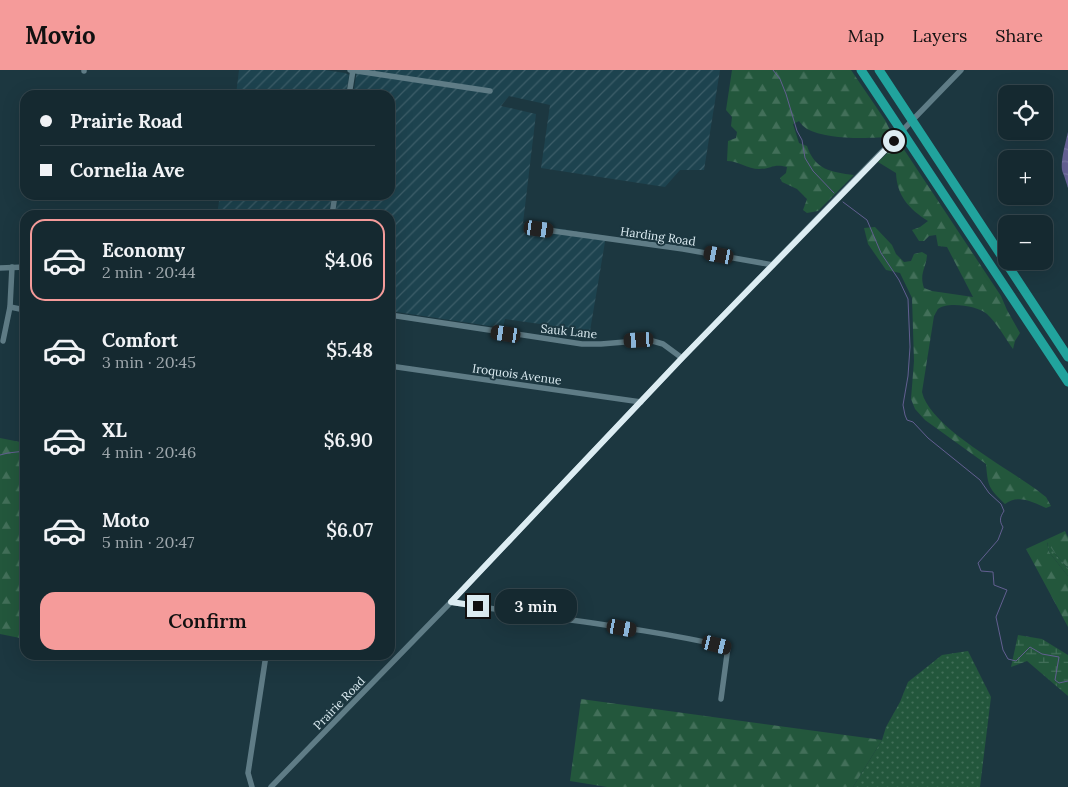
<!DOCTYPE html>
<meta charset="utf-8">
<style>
:root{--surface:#152930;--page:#22353c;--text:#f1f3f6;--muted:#9da6ab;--line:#34454c;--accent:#f59b9a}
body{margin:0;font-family:Lora,serif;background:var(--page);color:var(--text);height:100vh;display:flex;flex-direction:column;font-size:19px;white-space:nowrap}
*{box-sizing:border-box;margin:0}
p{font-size:16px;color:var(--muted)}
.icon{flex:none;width:28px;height:28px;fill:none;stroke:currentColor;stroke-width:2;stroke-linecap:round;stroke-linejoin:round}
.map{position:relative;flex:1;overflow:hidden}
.sheet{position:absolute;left:20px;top:140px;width:375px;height:450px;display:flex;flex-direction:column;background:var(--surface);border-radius:15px;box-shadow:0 5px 20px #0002,0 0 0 1px var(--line)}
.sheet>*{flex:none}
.guide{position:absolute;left:20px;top:20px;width:375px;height:110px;border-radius:15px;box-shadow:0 5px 20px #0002,0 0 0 1px var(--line);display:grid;align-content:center;height:110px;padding:0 20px;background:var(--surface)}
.buttons{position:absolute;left:998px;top:15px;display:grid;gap:10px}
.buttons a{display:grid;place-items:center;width:55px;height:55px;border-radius:10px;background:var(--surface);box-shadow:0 5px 20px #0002,0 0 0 1px var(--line);font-size:25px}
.end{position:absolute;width:22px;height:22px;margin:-11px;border:6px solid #dcecf2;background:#111;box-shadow:0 0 0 2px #111}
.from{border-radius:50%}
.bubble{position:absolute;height:35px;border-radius:15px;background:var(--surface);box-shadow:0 5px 20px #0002,0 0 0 1px var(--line);font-size:16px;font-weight:600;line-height:35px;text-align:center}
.car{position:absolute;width:15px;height:30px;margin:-15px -8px;border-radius:6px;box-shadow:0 0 4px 1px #0007;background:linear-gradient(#222 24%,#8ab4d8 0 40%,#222 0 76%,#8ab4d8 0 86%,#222 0)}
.guide b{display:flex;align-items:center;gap:18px;height:48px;font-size:19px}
.guide b+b{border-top:1px solid var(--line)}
.guide i{width:12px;height:12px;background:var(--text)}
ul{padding:9px 0 0;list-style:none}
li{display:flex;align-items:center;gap:15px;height:82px;margin:0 10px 8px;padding:0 10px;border:2px solid transparent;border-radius:15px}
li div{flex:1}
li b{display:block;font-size:19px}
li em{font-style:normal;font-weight:600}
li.active{border-color:var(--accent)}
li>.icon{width:45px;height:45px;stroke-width:1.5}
.primary-button{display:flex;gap:10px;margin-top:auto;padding:10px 20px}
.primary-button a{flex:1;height:58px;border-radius:15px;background:var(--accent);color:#111;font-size:20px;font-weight:600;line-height:58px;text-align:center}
header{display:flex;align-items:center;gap:30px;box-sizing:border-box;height:70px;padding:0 25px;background:var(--accent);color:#111}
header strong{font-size:24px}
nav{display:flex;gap:28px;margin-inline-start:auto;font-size:18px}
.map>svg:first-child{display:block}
</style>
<header>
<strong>Movio</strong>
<nav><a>Map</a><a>Layers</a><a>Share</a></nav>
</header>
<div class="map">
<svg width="1068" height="717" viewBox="0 0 1068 717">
<defs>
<pattern id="industrial-furrows" width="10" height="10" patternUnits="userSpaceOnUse" patternTransform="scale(1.25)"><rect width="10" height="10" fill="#1d434f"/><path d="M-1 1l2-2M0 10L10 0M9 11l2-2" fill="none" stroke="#3d5e69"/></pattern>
<pattern id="grass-dots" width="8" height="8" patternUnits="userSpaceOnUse" patternTransform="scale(1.25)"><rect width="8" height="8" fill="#23573c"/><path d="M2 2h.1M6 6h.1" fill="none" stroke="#426f59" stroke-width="1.8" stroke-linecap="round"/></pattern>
<pattern id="forest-firs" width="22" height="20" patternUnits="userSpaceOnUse" patternTransform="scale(1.25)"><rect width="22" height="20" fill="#23573c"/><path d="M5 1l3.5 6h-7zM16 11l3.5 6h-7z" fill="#426f59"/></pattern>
<pattern id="wetland-marsh" width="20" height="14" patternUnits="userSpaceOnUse" patternTransform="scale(1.25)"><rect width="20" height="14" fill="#23573c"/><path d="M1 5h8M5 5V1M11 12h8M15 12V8" fill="none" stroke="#426f59"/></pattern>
<pattern id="water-waves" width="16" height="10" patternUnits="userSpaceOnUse" patternTransform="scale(1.25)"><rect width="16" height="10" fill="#625f91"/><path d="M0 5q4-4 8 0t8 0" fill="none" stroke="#7876a1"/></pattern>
</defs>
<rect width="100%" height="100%" fill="#1c3740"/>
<g fill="url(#industrial-furrows)">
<path d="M 239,0 L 325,0 L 345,3 L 349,5 L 346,25 L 236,25 Z"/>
<path d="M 357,0 L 720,0 L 704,100 L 680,100 L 665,117 L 541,98 L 550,35 L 509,26 L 501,36 L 536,44 L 523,153 L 606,166 L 590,261 L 505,249 L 503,258 L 390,241 L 390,145 L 335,145 L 338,125 L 390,125 L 390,25 L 353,25 Z"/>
<path d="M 220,125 L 332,125 L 329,145 L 217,145 Z"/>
</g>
<g fill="url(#grass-dots)">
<path d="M 1047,471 L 1056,485 L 1068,498 L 1068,506 L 1049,482 Z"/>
<path d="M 968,581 L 991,627 L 980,717 L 853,717 L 882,670 L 886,657 L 900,632 L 908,612 L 942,585 Z"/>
</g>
<g fill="url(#forest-firs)">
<path d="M 732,0 L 851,0 L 885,50 L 893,66 C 871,69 827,70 807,59 C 804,57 801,54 799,51 L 793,54 L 799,73 L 807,76 C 815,100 831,102 854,105 L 818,141 L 807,143 L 803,140 L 807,129 L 797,119 L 782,112 L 780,108 L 786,103 L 787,97 C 773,93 771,99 759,99 C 748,99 738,91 727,91 L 728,71 L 736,68 L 737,62 L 731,56 L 732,47 L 726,40 Z"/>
<path d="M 899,72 L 1001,226 L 1007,240 L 1020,263 L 1015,271 L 1013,279 C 1005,268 997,253 987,244 C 979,236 947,231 938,239 C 937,240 935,245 934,246 L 922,322 C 930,359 1015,401 1046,427 L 1051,436 L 1046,438 C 1033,432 1018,424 1005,434 C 989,418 988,418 986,394 L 925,350 L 915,339 L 911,329 L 914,291 L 912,228 L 900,203 L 886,200 L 868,174 L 864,158 L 875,157 L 892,175 L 896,184 L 904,192 L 911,191 L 914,184 L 922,182 L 927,185 C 926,199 919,203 924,218 L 932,221 L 973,227 L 947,177 L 938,176 L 936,165 L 929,166 L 924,171 L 919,171 L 912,160 L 920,157 L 928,151 C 909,139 897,126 896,103 L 878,92 Z"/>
<path d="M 0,368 L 25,373 L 25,569 L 0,564 Z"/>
<path d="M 1065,461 L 1068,467 L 1068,498 L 1056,485 L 1047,472 L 1049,482 L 1068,506 L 1068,557 L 1026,479 Z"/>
<path d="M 581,629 L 882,670 L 853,717 L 607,717 L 570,711 Z"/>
</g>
<path fill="url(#wetland-marsh)" d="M 1018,565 L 1042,569 L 1068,585 L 1068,626 L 1027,591 L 1011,597 Z"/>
<path fill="url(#water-waves)" d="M 1068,62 L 1068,118 C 1066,112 1065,108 1063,103 C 1059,95 1066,71 1068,62 Z"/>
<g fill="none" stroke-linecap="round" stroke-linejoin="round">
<g stroke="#625f91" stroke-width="1">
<path d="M 773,0 L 780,9 L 786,24 L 797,61 L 802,70 L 805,88 L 813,101 L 834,123"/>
<path d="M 843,132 L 867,150 L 881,183 L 899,210 L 908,229 L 910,277 L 908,306 L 903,335 L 905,345 L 907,350 L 913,352 L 928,368 L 980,410 L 989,423 L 1001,434 L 1004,441 C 1000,447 999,451 1003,457 L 998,470 L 978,493 L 981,501 L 993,502 L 994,515 L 1007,520 L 996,547 L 1003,580 L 1008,589 L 1016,591 L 1030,577 L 1042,584 L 1059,587 L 1055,610 L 1059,613 L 1068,611"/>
<path d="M 0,385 L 8,383 L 25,381"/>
</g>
<g stroke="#5f7c86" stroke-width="5.5">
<path d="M 350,0 L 490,21"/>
<path d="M 84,1 L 84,0"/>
<path d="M 349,25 L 353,0"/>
<path d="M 332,145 L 335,125"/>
<path d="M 539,159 L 683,179 L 773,195"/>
<path d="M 0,198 L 25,197"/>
<path d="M 10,237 L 25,240"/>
<path d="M 390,245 L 582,274 L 601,274 L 649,270 L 663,274 L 682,288"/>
<path d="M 3,271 L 10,237 L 12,197"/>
<path d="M 390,296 L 641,332"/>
<path d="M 451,532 C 543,548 637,556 728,577 L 721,629"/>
<path d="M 252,717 L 248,703 L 266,585"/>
<path d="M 271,717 L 451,532 L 682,288 L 961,0"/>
</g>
<g stroke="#21a39d" stroke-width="9">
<path d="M 861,0 L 1068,312"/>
<path d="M 879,0 L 1068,287"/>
</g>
</g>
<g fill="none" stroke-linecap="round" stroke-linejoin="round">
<path stroke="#dcecf2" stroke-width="6" d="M 478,536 L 451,532 L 682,288 L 894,71"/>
</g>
<g text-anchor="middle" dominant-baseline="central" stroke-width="4" stroke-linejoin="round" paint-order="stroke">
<g font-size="12" fill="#dcecf2" stroke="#1c3740">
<text transform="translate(658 166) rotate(8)">Harding Road</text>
<text transform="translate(569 261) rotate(6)">Sauk Lane</text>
<text transform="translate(517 304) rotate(8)">Iroquois Avenue</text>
<text transform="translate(339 633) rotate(-46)">Prairie Road</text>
</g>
</g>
</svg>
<div class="buttons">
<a><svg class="icon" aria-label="locate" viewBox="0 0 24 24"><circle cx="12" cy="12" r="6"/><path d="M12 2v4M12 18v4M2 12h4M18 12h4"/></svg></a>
<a>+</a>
<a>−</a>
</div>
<i class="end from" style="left:894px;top:71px"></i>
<i class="end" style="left:478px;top:536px"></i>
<div class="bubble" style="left:495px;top:519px;width:82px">3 min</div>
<i class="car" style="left:539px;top:159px;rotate:98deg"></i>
<i class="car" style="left:719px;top:185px;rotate:281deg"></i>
<i class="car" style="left:506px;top:264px;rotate:279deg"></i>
<i class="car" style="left:639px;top:270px;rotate:267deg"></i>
<i class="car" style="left:622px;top:558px;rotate:100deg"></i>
<i class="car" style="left:717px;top:575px;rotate:104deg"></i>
<div class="guide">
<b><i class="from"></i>Prairie Road</b>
<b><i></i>Cornelia Ave</b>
</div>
<section class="sheet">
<ul>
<li class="active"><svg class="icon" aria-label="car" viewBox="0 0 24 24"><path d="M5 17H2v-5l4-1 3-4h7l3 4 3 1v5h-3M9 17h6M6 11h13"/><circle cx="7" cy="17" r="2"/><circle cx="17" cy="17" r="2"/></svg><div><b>Economy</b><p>2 min · 20:44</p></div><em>$4.06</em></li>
<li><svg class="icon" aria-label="car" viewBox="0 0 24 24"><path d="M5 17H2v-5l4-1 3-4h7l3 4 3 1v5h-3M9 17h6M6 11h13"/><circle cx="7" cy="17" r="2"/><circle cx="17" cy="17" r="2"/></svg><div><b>Comfort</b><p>3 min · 20:45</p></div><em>$5.48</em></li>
<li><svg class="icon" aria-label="car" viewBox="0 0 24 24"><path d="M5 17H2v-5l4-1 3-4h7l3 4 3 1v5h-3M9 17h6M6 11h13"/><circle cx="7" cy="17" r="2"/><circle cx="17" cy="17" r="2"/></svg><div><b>XL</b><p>4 min · 20:46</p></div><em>$6.90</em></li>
<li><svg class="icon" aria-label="car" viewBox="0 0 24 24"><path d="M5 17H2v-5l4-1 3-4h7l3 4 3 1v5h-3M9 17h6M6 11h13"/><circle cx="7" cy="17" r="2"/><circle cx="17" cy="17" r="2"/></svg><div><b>Moto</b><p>5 min · 20:47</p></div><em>$6.07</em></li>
</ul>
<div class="primary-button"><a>Confirm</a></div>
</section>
</div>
